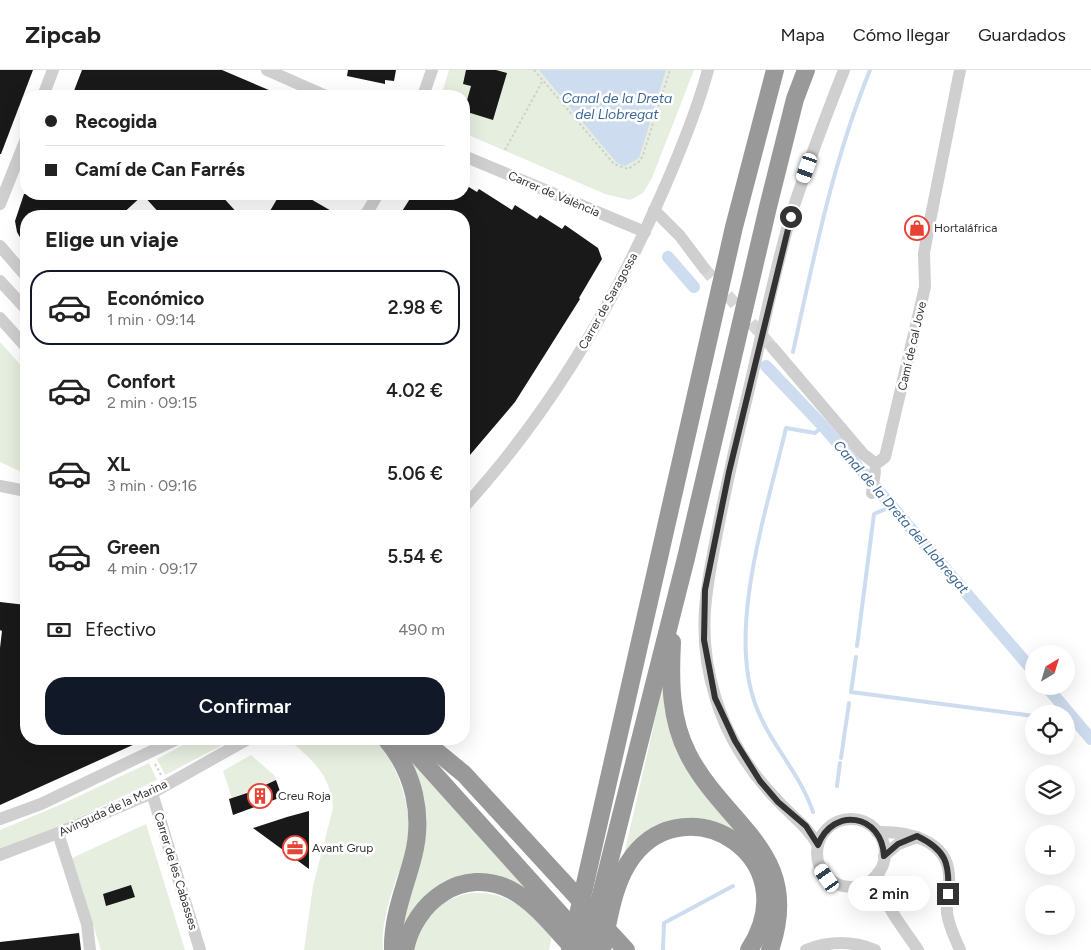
<!DOCTYPE html>
<html lang="es">
<meta charset="utf-8">
<style>
:root{--surface:#fff;--page:#f2f2f2;--text:#222;--muted:#767676;--line:#e0e0e0;--accent:#111827}
body{margin:0;font-family:Figtree,sans-serif;background:var(--page);color:var(--text);height:100vh;display:flex;flex-direction:column;font-size:19px;white-space:nowrap}
*{box-sizing:border-box;margin:0}
p{font-size:16px;color:var(--muted)}
.icon{flex:none;width:28px;height:28px;fill:none;stroke:currentColor;stroke-width:2;stroke-linecap:round;stroke-linejoin:round}
.map{position:relative;flex:1;overflow:hidden}
.details{position:absolute;left:20px;top:140px;width:450px;height:535px;display:flex;flex-direction:column;background:var(--surface);border-radius:20px;box-shadow:0 5px 20px #0002}
.details>*{flex:none}
.banner{position:absolute;left:20px;top:20px;width:450px;height:110px;border-radius:20px;box-shadow:0 5px 20px #0002;display:grid;align-content:center;height:110px;padding:0 25px;background:var(--surface)}
.needle{width:32px;rotate:38deg}
.tools{position:absolute;left:1025px;top:575px;display:grid;gap:10px}
.tools a{display:grid;place-items:center;width:50px;height:50px;border-radius:50%;background:var(--surface);box-shadow:0 5px 20px #0002;font-size:25px}
.end{position:absolute;width:22px;height:22px;margin:-11px;border:6px solid #323232;background:#fff;box-shadow:0 0 0 2px #fff}
.from{border-radius:50%}
.bubble{position:absolute;height:35px;border-radius:18px;background:var(--surface);box-shadow:0 5px 20px #0002;font-size:16px;font-weight:600;line-height:35px;text-align:center}
.car{position:absolute;width:15px;height:30px;margin:-15px -8px;border-radius:6px;box-shadow:0 0 4px 1px #0007;background:linear-gradient(#fff 24%,#345 0 40%,#fff 0 76%,#345 0 86%,#fff 0)}
.banner b{display:flex;align-items:center;gap:18px;height:48px;font-size:19px}
.banner b+b{border-top:1px solid var(--line)}
.banner i{width:12px;height:12px;background:var(--text)}
ul{padding:0;list-style:none}
li{display:flex;align-items:center;gap:15px;height:75px;margin:0 10px 8px;padding:0 15px;border:2px solid transparent;border-radius:20px}
li div{flex:1}
li b{display:block;font-size:19px}
li em{font-style:normal;font-weight:600}
li.current{border-color:var(--accent)}
li>.icon{width:45px;height:45px;stroke-width:1.5}
h2{padding:0 25px;font-size:22px;line-height:60px}
.pay{display:flex;align-items:center;gap:12px;height:55px;padding:0 25px;font-size:19px}
.pay p{margin-inline-start:auto}
.button{display:flex;gap:10px;margin-top:auto;padding:10px 25px}
.button a{flex:1;height:58px;border-radius:20px;background:var(--accent);color:#fff;font-size:20px;font-weight:600;line-height:58px;text-align:center}
header{display:flex;align-items:center;gap:30px;box-sizing:border-box;height:70px;padding:0 25px;background:var(--surface);border-bottom:1px solid var(--line)}
header strong{font-size:24px}
nav{display:flex;gap:28px;margin-inline-start:auto;font-size:18px}
.map>svg:first-child{display:block}
</style>
<header>
<strong>Zipcab</strong>
<nav><a>Mapa</a><a>Cómo llegar</a><a>Guardados</a></nav>
</header>
<div class="map">
<svg width="1091" height="880" viewBox="0 0 1091 880">
<rect width="100%" height="100%" fill="#fff"/>
<g fill="#e6eee0">
<path d="M 449,0 L 694,0 L 652,108 L 643,123 L 630,130 L 605,124 L 464,63 L 464,26 L 441,26 Z"/>
<path d="M 0,272 L 26,301 L 26,404 L 0,392 Z"/>
<path d="M 663,615 L 665,616 L 666,631 L 741,766 L 705,752 L 624,785 Z"/>
<path d="M 194,669 L 234,669 L 165,705 L 157,689 Z"/>
<path d="M 288,669 L 375,669 C 400,696 415,747 407,784 C 405,793 398,803 395,812 C 388,834 381,857 383,880 L 304,880 L 313,816 L 333,738 C 330,703 312,690 288,669 Z"/>
<path d="M 395,669 L 556,850 L 470,806 L 400,864 L 420,781 Z"/>
<path d="M 251,685 L 275,706 L 276,710 L 232,728 L 223,701 Z"/>
<path d="M 149,693 L 157,710 L 63,755 L 0,780 L 0,760 L 62,734 Z"/>
<path d="M 146,754 L 185,880 L 101,880 L 72,788 Z"/>
<path d="M 471,823 C 506,820 531,841 552,866 L 549,880 L 413,880 C 421,848 438,829 471,823 Z"/>
</g>
<path fill="#cddcee" d="M 539,0 L 666,0 L 639,88 L 625,96 L 617,93 Z"/>
<g fill="none" stroke-linecap="round" stroke-linejoin="round">
<g stroke="#cddcee" stroke-width="4">
<path d="M 793,282 C 814,186 833,91 870,0"/>
<path d="M 778,308 L 780,305"/>
<path d="M 857,576 L 874,444 L 892,436"/>
<path d="M 856,587 L 851,622 L 1034,646"/>
<path d="M 1063,644 L 1067,641"/>
<path d="M 841,688 L 849,633"/>
<path d="M 837,716 L 840,693"/>
<path d="M 813,742 C 800,703 770,674 756,636 C 726,559 768,436 786,358 L 815,363 L 823,356"/>
<path d="M 663,880 L 664,853 L 733,816"/>
</g>
<g stroke="#cddcee" stroke-width="12">
<path d="M 668,187 L 694,217"/>
<path d="M 766,296 L 823,356 L 1034,602"/>
<path d="M 1046,616 L 1091,669"/>
</g>
</g>
<g fill="#191919">
<path d="M 0,0 L 33,0 L 1,84 L 0,84 Z"/>
<path d="M 82,0 L 222,0 L 283,26 L 72,26 Z"/>
<path d="M 348,0 L 396,0 L 394,11 L 385,10 L 385,14 L 347,6 Z"/>
<path d="M 466,0 L 496,0 L 507,3 L 493,50 L 464,41 L 471,16 L 463,14 Z"/>
<path d="M 464,114 L 477,122 L 479,119 L 512,140 L 515,135 L 537,149 L 540,145 L 562,159 L 565,155 L 598,178 L 602,189 L 579,228 L 580,229 L 515,332 L 464,392 L 464,146 L 399,146 L 413,124 L 464,124 Z"/>
<path d="M 24,124 L 220,124 L 240,146 L 162,146 L 143,125 L 120,146 L 26,146 L 26,178 L 17,162 L 15,151 Z"/>
<path d="M 280,124 L 302,124 L 340,146 L 267,146 Z"/>
<path d="M 0,532 L 26,535 L 26,669 L 146,669 L 0,735 L 0,578 L 2,561 L 0,560 Z"/>
<path d="M 276,710 L 282,727 L 233,745 L 229,729 L 250,722 Z"/>
<path d="M 309,741 L 309,799 L 253,758 L 287,747 Z"/>
<path d="M 131,815 L 135,827 L 106,836 L 103,824 Z"/>
<path d="M 79,863 L 81,880 L 0,880 L 0,872 Z"/>
</g>
<g fill="none" stroke-linecap="round" stroke-linejoin="round">
<path stroke="#d6d6d6" stroke-width="12" stroke-dasharray="12 6" stroke-linecap="butt" d="M 704,198 L 772,277"/>
<g stroke="#cfcfcf" stroke-width="2" stroke-dasharray="2.5 2.5" stroke-linecap="butt">
<path d="M 534,0 L 614,94 L 628,99 L 640,91 L 643,85 L 670,0"/>
<path d="M 505,80 L 542,12"/>
<path d="M 20,288 L 26,294"/>
<path d="M 155,694 L 161,705"/>
</g>
<g stroke="#cfcfcf" stroke-width="12">
<path d="M 267,0 L 326,26"/>
<path d="M 43,26 L 53,0"/>
<path d="M 423,26 L 432,0"/>
<path d="M 464,86 L 645,162"/>
<path d="M 0,134 L 26,69"/>
<path d="M 654,140 L 680,166 L 704,198"/>
<path d="M 365,146 L 378,124"/>
<path d="M 0,176 L 26,206"/>
<path d="M 0,211 L 26,239"/>
<path d="M 0,248 L 26,277"/>
<path d="M 772,277 L 863,384 L 876,394 L 885,387 L 925,217 L 924,183 L 928,161 L 960,0"/>
<path d="M 0,416 L 26,421"/>
<path d="M 872,423 L 875,401"/>
<path d="M 464,437 C 549,344 613,236 663,121 C 680,82 697,41 708,0"/>
<path d="M 152,723 L 200,880"/>
<path d="M 0,749 L 41,734 L 177,669"/>
<circle cx="851" cy="783" r="34"/>
<path d="M 877,762 C 906,761 947,769 949,805 C 950,817 946,830 947,843 C 949,857 955,868 960,880"/>
<path d="M 58,763 L 87,854 L 90,880"/>
<path d="M 818,775 C 805,754 795,749 779,732 C 751,704 726,665 715,626 C 696,564 706,519 718,458 C 727,412 737,368 748,323 C 762,264 774,203 791,145 C 807,96 825,48 844,0"/>
<path d="M 0,785 L 58,763 L 152,723 L 248,669"/>
<path d="M 884,786 L 898,774 L 917,767"/>
<path d="M 878,803 C 883,836 900,853 918,880"/>
<path d="M 806,880 C 829,871 853,871 875,880"/>
</g>
<g stroke="#999" stroke-width="18">
<path d="M 672,572 C 670,610 670,649 688,684 C 726,758 804,782 770,880"/>
<path d="M 386,669 C 414,702 424,745 413,787 C 405,818 392,847 393,880"/>
<path d="M 403,669 L 580,866"/>
<path d="M 425,672 L 464,704 L 626,880"/>
<path d="M 405,880 C 414,832 463,795 511,820 C 537,834 555,859 575,880"/>
<path d="M 570,880 L 734,157 L 775,0"/>
<path d="M 587,880 L 686,488 L 768,137 L 795,29 L 806,0"/>
<path d="M 602,880 C 609,849 613,812 633,786 C 688,714 809,787 749,880"/>
</g>
</g>
<g fill="none" stroke-linecap="round" stroke-linejoin="round">
<path stroke="#323232" stroke-width="6" d="M 791,147 L 729,402 L 705,520 L 704,570 L 715,628 L 735,671 L 760,711 L 778,732 L 806,756 L 818,775 C 833,736 882,744 884,786 L 898,774 L 917,766 C 946,780 950,793 948,824"/>
</g>
<defs>
<symbol id="shop-ring" viewBox="-11 -11 22 22"><circle r="9.5" fill="#fff" stroke="#e84235" stroke-width="1.5"/><path d="M-5-2.5h2.3a2.7 3.5 0 0 1 5.4 0H5L5.5 6h-11ZM-1.5-2.5h3a1.5 2.3 0 0 0-3 0Z" fill="#e84235"/></symbol>
<symbol id="building-ring" viewBox="-11 -11 22 22"><circle r="9.5" fill="#fff" stroke="#e84235" stroke-width="1.5"/><path d="M-4-6H4V6H1V3H-1V6H-4ZM-2.5-4.3h1.7v1.8h-1.7ZM.8-4.3h1.7v1.8H.8ZM-2.5-1h1.7V.8h-1.7ZM.8-1h1.7V.8H.8Z" fill="#e84235"/></symbol>
<symbol id="office-ring" viewBox="-11 -11 22 22"><circle r="9.5" fill="#fff" stroke="#e84235" stroke-width="1.5"/><path d="M-6-3h4V-5.5h4V-3h4V5H-6ZM-1-4.5V-3h2v-1.5ZM-6 0V1H6V0Z" fill="#e84235"/></symbol>
</defs>
<g fill-rule="evenodd">
<use href="#shop-ring" x="903" y="144" width="28" height="28"/>
<use href="#building-ring" x="246" y="712" width="28" height="28"/>
<use href="#office-ring" x="281" y="764" width="28" height="28"/>
</g>
<g text-anchor="middle" dominant-baseline="central" stroke-width="5" stroke-linejoin="round" paint-order="stroke">
<g font-size="12" fill="#323232" stroke="#fff">
<text transform="translate(554 124) rotate(23)">Carrer de València</text>
<text transform="translate(608 231) rotate(-61)">Carrer de Saragossa</text>
<text transform="translate(912 276) rotate(-77)">Camí de cal Jove</text>
<text transform="translate(113 738) rotate(-25)">Avinguda de la Marina</text>
<text transform="translate(176 801) rotate(73)">Carrer de les Cabasses</text>
</g>
<g font-size="12" fill="#323232" stroke="#fff" text-anchor="start">
<text x="934" y="158">Hortaláfrica</text>
<text x="278" y="726">Creu Roja</text>
<text x="312" y="778">Avant Grup</text>
</g>
<g font-size="14" font-style="italic" fill="#3d6796" stroke="#fff">
<text x="617" y="28">Canal de la Dreta<tspan x="617" dy="16">del Llobregat</tspan></text>
<text transform="translate(901 447) rotate(49)">Canal de la Dreta del Llobregat</text>
</g>
</g>
</svg>
<div class="tools">
<a><svg class="needle" viewBox="-14 -14 28 28"><path d="M0-13l5 13h-10z" fill="#e53935"/><path d="M0 13l5-13h-10z" fill="#767676"/></svg></a>
<a><svg class="icon" aria-label="locate" viewBox="0 0 24 24"><circle cx="12" cy="12" r="6"/><path d="M12 2v4M12 18v4M2 12h4M18 12h4"/></svg></a>
<a><svg class="icon" aria-label="layers" viewBox="0 0 24 24"><path d="M12 4l9 5-9 5-9-5zM3 14l9 5 9-5"/></svg></a>
<a>+</a>
<a>−</a>
</div>
<i class="end from" style="left:791px;top:147px"></i>
<i class="end" style="left:948px;top:824px"></i>
<div class="bubble" style="left:848px;top:806px;width:82px">2 min</div>
<i class="car" style="left:807px;top:98px;rotate:199deg"></i>
<i class="car" style="left:827px;top:808px;rotate:325deg"></i>
<div class="banner">
<b><i class="from"></i>Recogida</b>
<b><i></i>Camí de Can Farrés</b>
</div>
<section class="details">
<h2>Elige un viaje</h2>
<ul>
<li class="current"><svg class="icon" aria-label="car" viewBox="0 0 24 24"><path d="M5 17H2v-5l4-1 3-4h7l3 4 3 1v5h-3M9 17h6M6 11h13"/><circle cx="7" cy="17" r="2"/><circle cx="17" cy="17" r="2"/></svg><div><b>Económico</b><p>1 min · 09:14</p></div><em>2.98 €</em></li>
<li><svg class="icon" aria-label="car" viewBox="0 0 24 24"><path d="M5 17H2v-5l4-1 3-4h7l3 4 3 1v5h-3M9 17h6M6 11h13"/><circle cx="7" cy="17" r="2"/><circle cx="17" cy="17" r="2"/></svg><div><b>Confort</b><p>2 min · 09:15</p></div><em>4.02 €</em></li>
<li><svg class="icon" aria-label="car" viewBox="0 0 24 24"><path d="M5 17H2v-5l4-1 3-4h7l3 4 3 1v5h-3M9 17h6M6 11h13"/><circle cx="7" cy="17" r="2"/><circle cx="17" cy="17" r="2"/></svg><div><b>XL</b><p>3 min · 09:16</p></div><em>5.06 €</em></li>
<li><svg class="icon" aria-label="car" viewBox="0 0 24 24"><path d="M5 17H2v-5l4-1 3-4h7l3 4 3 1v5h-3M9 17h6M6 11h13"/><circle cx="7" cy="17" r="2"/><circle cx="17" cy="17" r="2"/></svg><div><b>Green</b><p>4 min · 09:17</p></div><em>5.54 €</em></li>
</ul>
<div class="pay"><svg class="icon" aria-label="cash" viewBox="0 0 24 24"><path d="M3 7h18v10H3z"/><circle cx="12" cy="12" r="2"/></svg>Efectivo<p>490 m</p></div>
<div class="button"><a>Confirmar</a></div>
</section>
</div>
